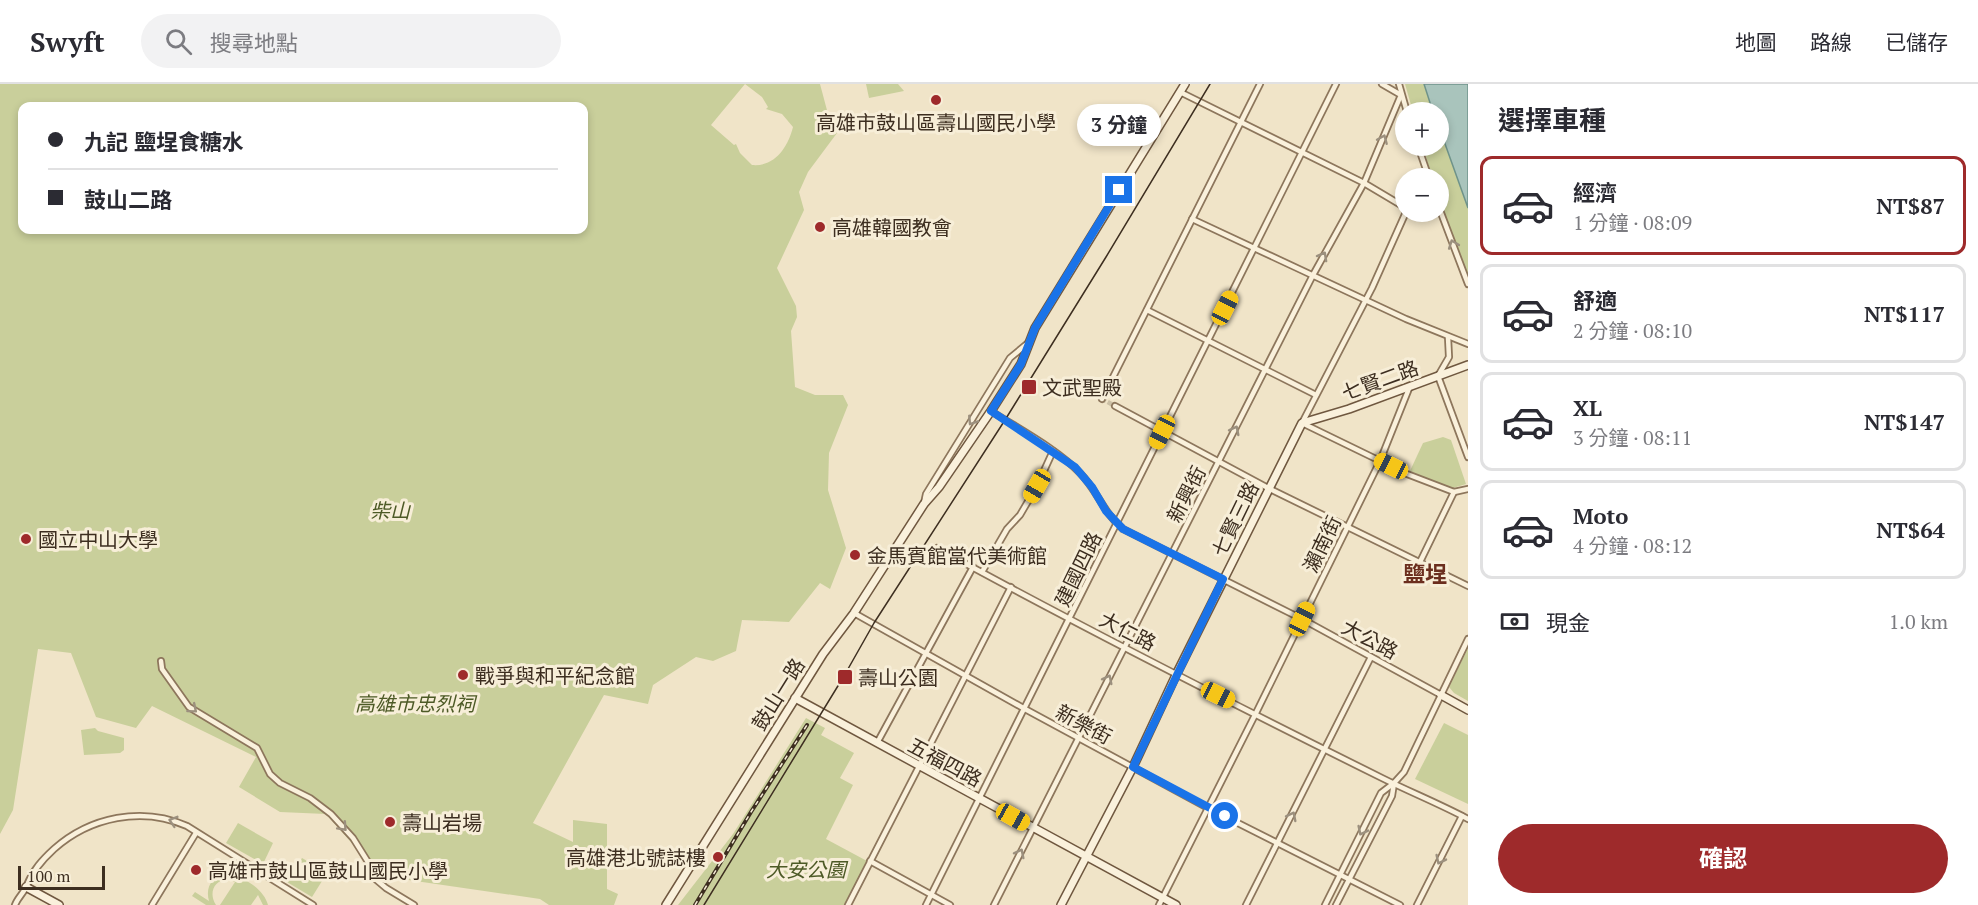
<!DOCTYPE html>
<html lang="zh-TW">
<meta charset="utf-8">
<style>
:root{--surface:#fff;--page:#f2f2f3;--text:#2b2b33;--muted:#7c7c81;--line:#e1e1e2;--accent:#9e2a2b}
body{margin:0;font-family:"PT Serif","Noto Sans TC",serif;background:var(--page);color:var(--text);height:100vh;display:flex;flex-direction:column;font-size:22px;white-space:nowrap}
*{box-sizing:border-box;margin:0}
p{font-size:20px;color:var(--muted)}
.icon{flex:none;width:33px;height:33px;fill:none;stroke:currentColor;stroke-width:2;stroke-linecap:round;stroke-linejoin:round}
.map{position:relative;flex:1;overflow:hidden}
.sheet{display:flex;flex-direction:column;background:var(--surface);width:510px}
.sheet>*{flex:none}
.top-card{position:absolute;left:18px;top:18px;width:570px;height:132px;border-radius:12px;box-shadow:0 3px 9px #0003;display:grid;align-content:center;height:132px;padding:0 30px;background:var(--surface)}
.buttons{position:absolute;left:1395px;top:18px;display:grid;gap:12px}
.buttons a{display:grid;place-items:center;width:54px;height:54px;border-radius:50%;background:var(--surface);box-shadow:0 3px 9px #0003;font-size:30px}
.scale{position:absolute;left:18px;bottom:15px;width:87px;box-sizing:border-box;padding-left:6px;border:3px solid #3d2e20;border-top:0;font-size:16px;line-height:21px;white-space:nowrap;color:#3d2e20;-webkit-text-stroke:4px #f7eed8;paint-order:stroke}
.end{position:absolute;width:27px;height:27px;margin:-14px;border:8px solid #1a73e8;background:#fff;box-shadow:0 0 0 3px #fff}
.from{border-radius:50%}
.bubble{position:absolute;height:42px;border-radius:21px;background:var(--surface);box-shadow:0 3px 9px #0003;font-size:20px;font-weight:700;line-height:42px;text-align:center}
.car{position:absolute;width:18px;height:36px;margin:-18px -9px;border-radius:8px;box-shadow:0 0 4px 2px #0007;background:linear-gradient(#f5c518 24%,#345 0 40%,#f5c518 0 76%,#345 0 86%,#f5c518 0)}
.top-card b{display:flex;align-items:center;gap:21px;height:57px;font-size:22px}
.top-card b+b{border-top:2px solid var(--line)}
.top-card i{width:15px;height:15px;background:var(--text)}
ul{padding:0;list-style:none}
li{display:flex;align-items:center;gap:18px;height:99px;margin:0 12px 9px;padding:0 18px;border:3px solid var(--line);border-radius:12px}
li div{flex:1}
li b{display:block;font-size:22px}
li em{font-style:normal;font-weight:700}
li.on{border-color:var(--accent)}
li>.icon{width:54px;height:54px;stroke-width:1.5}
h2{padding:0 30px;font-size:27px;line-height:72px}
.pay{display:flex;align-items:center;gap:15px;height:66px;padding:0 30px;font-size:22px}
.pay p{margin-inline-start:auto}
.action{display:flex;gap:12px;margin-top:auto;padding:12px 30px}
.action a{flex:1;height:69px;border-radius:36px;background:var(--accent);color:#fff;font-size:24px;font-weight:700;line-height:69px;text-align:center}
header{display:flex;align-items:center;gap:36px;box-sizing:border-box;height:84px;padding:0 30px;background:var(--surface);border-bottom:2px solid var(--line)}
header strong{font-size:28px}
nav{display:flex;gap:33px;margin-inline-start:auto;font-size:21px}
.search{width:420px;height:54px;background:var(--page);display:flex;align-items:center;gap:15px;box-sizing:border-box;padding:0 21px;border-radius:33px;color:var(--muted);font-size:22px}
main{display:flex;flex:1;min-height:0}
.map>svg:first-child{display:block}
</style>
<header>
<strong>Swyft</strong>
<div class="search"><svg class="icon" aria-label="search" viewBox="0 0 24 24"><circle cx="10" cy="10" r="6"/><path d="M15 15l6 6"/></svg>搜尋地點</div>
<nav><a>地圖</a><a>路線</a><a>已儲存</a></nav>
</header>
<main>
<div class="map">
<svg width="1468" height="821" viewBox="0 0 1468 821">
<rect width="100%" height="100%" fill="#f0e4c8"/>
<g fill="#c9cf9b" fill-rule="evenodd">
<path d="M 0,0 L 820,0 L 828,30 L 837,49 L 808,88 L 799,108 L 804,126 L 777,184 L 796,222 L 797,233 L 791,247 L 795,303 L 815,311 L 843,311 L 848,321 L 829,369 L 828,406 L 846,464 L 830,505 L 820,499 L 789,538 L 742,536 L 736,567 L 713,577 L 696,573 L 653,601 L 648,620 L 604,611 L 533,739 L 573,758 L 573,736 L 607,740 L 607,805 L 618,810 L 614,821 L 549,821 L 540,815 L 381,792 L 326,730 L 280,728 L 239,703 L 256,673 L 152,622 L 136,644 L 96,633 L 71,569 L 38,565 L 13,726 L 0,750 ZM 745,0 L 762,13 L 768,23 L 766,25 L 782,30 L 793,43 C 788,63 775,83 752,81 L 740,69 L 736,60 L 734,61 L 711,41 ZM 22,22 L 584,22 L 584,146 L 22,146 Z"/>
<path d="M 866,0 L 898,0 L 904,7 L 869,14 Z"/>
<path d="M 1405,0 L 1424,0 L 1433,28 L 1413,28 Z"/>
<path d="M 1439,43 L 1468,124 L 1468,195 L 1439,114 L 1438,94 L 1432,94 L 1423,62 L 1438,62 Z"/>
<path d="M 1443,353 L 1451,356 L 1466,400 L 1450,405 L 1410,387 L 1423,359 Z"/>
<path d="M 1468,564 L 1468,617 L 1454,609 L 1449,603 Z"/>
<path d="M 806,634 L 825,644 L 821,651 L 854,669 L 840,694 L 853,701 L 826,755 L 867,777 L 845,821 L 678,821 L 733,750 Z"/>
<path d="M 1444,639 L 1468,651 L 1468,720 L 1415,695 Z"/>
<path d="M 95,644 L 98,647 L 124,654 L 124,666 L 120,669 L 84,671 L 81,646 Z"/>
<path d="M 238,739 L 273,759 L 263,780 L 226,759 Z"/>
<path d="M 302,774 L 327,789 L 312,813 L 287,798 Z"/>
<path d="M 227,790 C 243,792 264,805 268,821 L 263,821 L 258,811 L 251,821 L 220,821 L 235,798 C 219,790 206,806 216,821 L 206,821 L 192,812 L 195,808 L 209,817 C 205,803 212,792 227,790 Z"/>
</g>
<path fill="#a9c4bc" stroke="#6f938a" stroke-width="1.5" d="M 1424,0 L 1468,0 L 1468,124 L 1439,43 L 1438,28 L 1433,28 Z"/>
<g fill="none" stroke-linecap="round" stroke-linejoin="round">
<path stroke="#ccc0a6" stroke-width="4.5" stroke-dasharray="4.5 2" stroke-linecap="butt" d="M 1102,315 L 1115,322"/>
<defs>
<g id="street">
<path d="M 1399,0 L 1407,28"/>
<path d="M 1180,8 L 1364,99 L 1406,124"/>
<path d="M 1418,62 L 1429,94"/>
<path d="M 1438,121 L 1468,200"/>
<path d="M 1406,128 L 1372,204 L 1302,339 L 1407,390 L 1454,408 L 1468,405"/>
<path d="M 1192,135 L 1406,235 L 1468,260"/>
<path d="M 1147,226 L 1316,311"/>
<path d="M 1448,253 L 1449,273 L 1438,292 L 1468,373"/>
<path d="M 1102,315 L 1260,0"/>
<path d="M 1115,322 L 1268,404 L 1468,502"/>
<path d="M 991,327 C 1019,345 1057,365 1080,389 C 1097,406 1104,430 1123,445 L 1302,535 L 1441,611"/>
<path d="M 924,419 L 926,410 L 1010,274 L 1028,259"/>
<path d="M 937,464 C 1083,544 1233,620 1382,694 C 1410,708 1440,720 1468,735"/>
<path d="M 1420,478 L 1454,408"/>
<path d="M 982,488 L 1007,445 L 1020,431 L 1037,402 L 1053,367"/>
<path d="M 854,529 L 1025,625 L 1208,724 L 1400,821"/>
<path d="M 161,577 L 162,585 L 189,623 L 257,664 L 270,690 L 280,699 L 310,714 L 331,730 L 353,754 L 368,778 L 373,793 L 386,804 L 414,821"/>
<path d="M 877,659 L 973,483"/>
<path d="M 870,777 L 950,821"/>
<path d="M 15,821 C 18,813 24,809 27,801 C 33,786 42,776 54,765 C 90,733 142,722 187,742 L 313,821"/>
<path d="M 152,821 L 196,749"/>
<path d="M 848,821 L 1011,503"/>
<path d="M 926,821 L 1336,0"/>
<path d="M 994,821 L 1313,191 L 1364,99 L 1401,11 L 1382,0"/>
<path d="M 1159,821 L 1256,629 L 1380,377 L 1410,302"/>
<path d="M 1246,821 L 1371,573"/>
<path d="M 1325,821 L 1381,709 L 1394,699 L 1404,688 L 1468,555"/>
<path d="M 1336,821 L 1392,712 L 1394,699"/>
<path d="M 1417,821 L 1462,732"/>
</g>
<g id="secondary">
<path d="M 1441,611 L 1468,626"/>
<path d="M 795,614 L 1176,821"/>
<path d="M 26,803 L 59,821"/>
<path d="M 666,821 L 823,570 L 854,529 L 924,420 L 939,403 L 991,327 L 1021,280 L 1035,244 L 1051,218 L 1185,0"/>
<path d="M 1061,821 L 1133,683 L 1177,589 L 1302,339 L 1349,325 L 1468,281"/>
</g>
</defs>
<use href="#street" stroke="#8d765c" stroke-width="8"/>
<use href="#secondary" stroke="#6f573f" stroke-width="10"/>
<use href="#street" stroke="#faf1dc" stroke-width="4.5"/>
<use href="#secondary" stroke="#faf1dc" stroke-width="7"/>
<path stroke="#3d2e20" stroke-width="1.5" d="M 704,821 L 844,592 L 874,539 L 1005,336 L 1106,173 L 1210,0"/>
<defs>
<path id="rail" d="M 695,821 L 751,728 L 807,641"/>
</defs>
<use href="#rail" stroke="#3d2e20" stroke-width="4"/>
<use href="#rail" stroke="#f7eed8" stroke-width="1.5" stroke-dasharray="4.5" stroke-linecap="butt"/>
</g>
<defs><path id="oneway-chevron" d="M-2-3.5L2.5 0L-2 3.5" fill="none" stroke-width="1.6" stroke-linecap="round" stroke-linejoin="round" transform="scale(1.5)"/></defs>
<g stroke="#9c907e">
<use href="#oneway-chevron" transform="translate(1383 55) rotate(-67)"/>
<use href="#oneway-chevron" transform="translate(1453 160) rotate(-110)"/>
<use href="#oneway-chevron" transform="translate(1323 172) rotate(-61)"/>
<use href="#oneway-chevron" transform="translate(972 337) rotate(123)"/>
<use href="#oneway-chevron" transform="translate(1235 346) rotate(-63)"/>
<use href="#oneway-chevron" transform="translate(1108 595) rotate(-63)"/>
<use href="#oneway-chevron" transform="translate(193 625) rotate(40)"/>
<use href="#oneway-chevron" transform="translate(1292 732) rotate(-63)"/>
<use href="#oneway-chevron" transform="translate(173 737) rotate(-163)"/>
<use href="#oneway-chevron" transform="translate(343 743) rotate(47)"/>
<use href="#oneway-chevron" transform="translate(1362 747) rotate(116)"/>
<use href="#oneway-chevron" transform="translate(1020 769) rotate(-63)"/>
<use href="#oneway-chevron" transform="translate(1440 776) rotate(116)"/>
</g>
<g fill="none" stroke-linecap="round" stroke-linejoin="round">
<path stroke="#1a73e8" stroke-width="8" d="M 1119,106 L 1035,244 L 1021,280 L 991,327 L 1075,383 L 1092,403 L 1106,427 L 1123,445 L 1223,495 L 1133,683 L 1225,732"/>
</g>
<g fill="#9e2a2b" stroke="#f7eed8" stroke-width="2">
<circle cx="936" cy="16" r="6"/>
<circle cx="820" cy="143" r="6"/>
<rect x="1021" y="295" width="16" height="16" rx="3"/>
<circle cx="26" cy="455" r="6"/>
<circle cx="855" cy="471" r="6"/>
<circle cx="463" cy="591" r="6"/>
<rect x="837" y="585" width="16" height="16" rx="3"/>
<circle cx="390" cy="738" r="6"/>
<circle cx="718" cy="773" r="6"/>
<circle cx="196" cy="786" r="6"/>
</g>
<g text-anchor="middle" dominant-baseline="central" stroke-width="6" stroke-linejoin="round" paint-order="stroke">
<g font-size="20" fill="#3d2e20" stroke="#f7eed8" text-anchor="start">
<text x="936" y="38" text-anchor="middle">高雄市鼓山區壽山國民小學</text>
<text x="832" y="143">高雄韓國教會</text>
<text x="1042" y="303">文武聖殿</text>
<text x="38" y="455">國立中山大學</text>
<text x="867" y="471">金馬賓館當代美術館</text>
<text x="475" y="591">戰爭與和平紀念館</text>
<text x="858" y="593">壽山公園</text>
<text x="402" y="738">壽山岩場</text>
<text x="706" y="773" text-anchor="end">高雄港北號誌樓</text>
<text x="208" y="786">高雄市鼓山區鼓山國民小學</text>
</g>
<g font-size="20" fill="#3d2e20" stroke="#f7eed8">
<text transform="translate(1380 296) rotate(-20)">七賢二路</text>
<text transform="translate(1186 410) rotate(-63)">新興街</text>
<text transform="translate(1235 435) rotate(-64)">七賢三路</text>
<text transform="translate(1322 460) rotate(-64)">瀨南街</text>
<text transform="translate(1078 485) rotate(-64)">建國四路</text>
<text transform="translate(1128 547) rotate(27)">大仁路</text>
<text transform="translate(1370 555) rotate(28)">大公路</text>
<text transform="translate(778 610) rotate(-58)">鼓山一路</text>
<text transform="translate(1084 640) rotate(28)">新樂街</text>
<text transform="translate(945 678) rotate(28)">五福四路</text>
</g>
<g font-size="20" font-style="italic" fill="#4d5a26" stroke="#f7eed8">
<text x="390" y="426">柴山</text>
<text x="415" y="619">高雄市忠烈祠</text>
<text x="806" y="785">大安公園</text>
</g>
<g font-size="22" font-weight="bold" fill="#6b2e1e" stroke="#f7eed8">
<text x="1425" y="489">鹽埕</text>
</g>
</g>
</svg>
<div class="buttons">
<a>+</a>
<a>−</a>
</div>
<div class="scale">100 m</div>
<i class="end from" style="left:1225px;top:732px"></i>
<i class="end" style="left:1119px;top:106px"></i>
<div class="bubble" style="left:1077px;top:20px;width:84px">3 分鐘</div>
<i class="car" style="left:1225px;top:224px;rotate:27deg"></i>
<i class="car" style="left:1162px;top:348px;rotate:206deg"></i>
<i class="car" style="left:1391px;top:382px;rotate:296deg"></i>
<i class="car" style="left:1037px;top:402px;rotate:210deg"></i>
<i class="car" style="left:1302px;top:535px;rotate:26deg"></i>
<i class="car" style="left:1218px;top:611px;rotate:116deg"></i>
<i class="car" style="left:1013px;top:733px;rotate:119deg"></i>
<div class="top-card">
<b><i class="from"></i>九記 鹽埕食糖水</b>
<b><i></i>鼓山二路</b>
</div>
</div>
<section class="sheet">
<h2>選擇車種</h2>
<ul>
<li class="on"><svg class="icon" aria-label="car" viewBox="0 0 24 24"><path d="M5 17H2v-5l4-1 3-4h7l3 4 3 1v5h-3M9 17h6M6 11h13"/><circle cx="7" cy="17" r="2"/><circle cx="17" cy="17" r="2"/></svg><div><b>經濟</b><p>1 分鐘 · 08:09</p></div><em>NT$87</em></li>
<li><svg class="icon" aria-label="car" viewBox="0 0 24 24"><path d="M5 17H2v-5l4-1 3-4h7l3 4 3 1v5h-3M9 17h6M6 11h13"/><circle cx="7" cy="17" r="2"/><circle cx="17" cy="17" r="2"/></svg><div><b>舒適</b><p>2 分鐘 · 08:10</p></div><em>NT$117</em></li>
<li><svg class="icon" aria-label="car" viewBox="0 0 24 24"><path d="M5 17H2v-5l4-1 3-4h7l3 4 3 1v5h-3M9 17h6M6 11h13"/><circle cx="7" cy="17" r="2"/><circle cx="17" cy="17" r="2"/></svg><div><b>XL</b><p>3 分鐘 · 08:11</p></div><em>NT$147</em></li>
<li><svg class="icon" aria-label="car" viewBox="0 0 24 24"><path d="M5 17H2v-5l4-1 3-4h7l3 4 3 1v5h-3M9 17h6M6 11h13"/><circle cx="7" cy="17" r="2"/><circle cx="17" cy="17" r="2"/></svg><div><b>Moto</b><p>4 分鐘 · 08:12</p></div><em>NT$64</em></li>
</ul>
<div class="pay"><svg class="icon" aria-label="cash" viewBox="0 0 24 24"><path d="M3 7h18v10H3z"/><circle cx="12" cy="12" r="2"/></svg>現金<p>1.0 km</p></div>
<div class="action"><a>確認</a></div>
</section>
</main>
